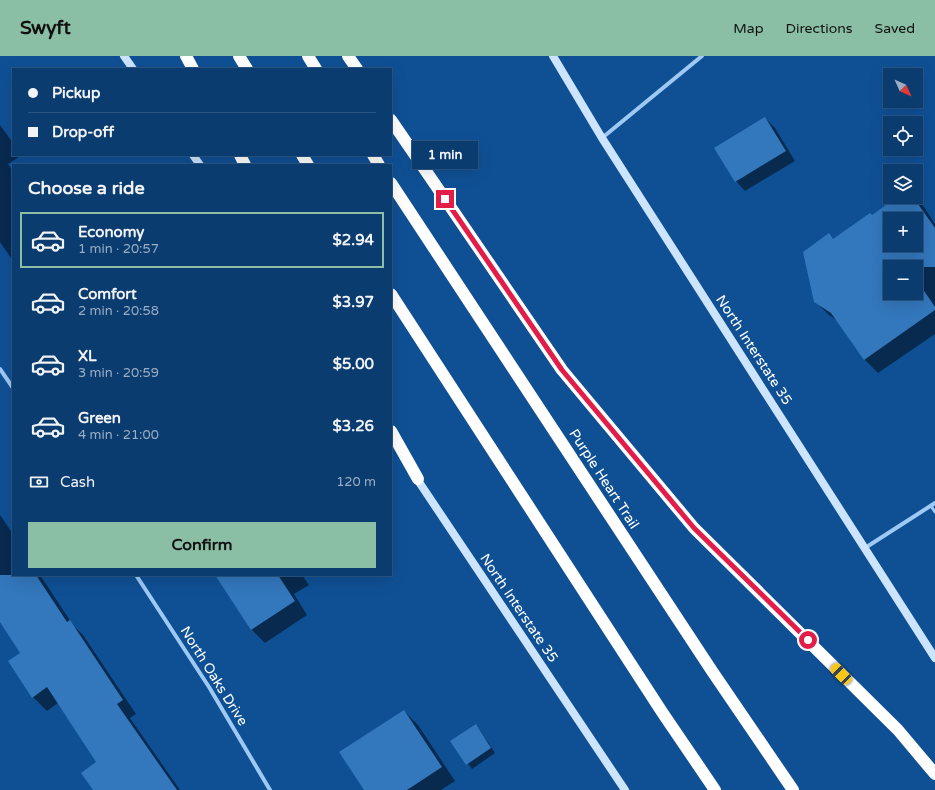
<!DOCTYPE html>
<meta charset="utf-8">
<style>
:root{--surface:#0b3c70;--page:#144375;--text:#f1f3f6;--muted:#9aadc3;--line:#2b5683;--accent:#8abfa5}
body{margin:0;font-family:"Varela Round",sans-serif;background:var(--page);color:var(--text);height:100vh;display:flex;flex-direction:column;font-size:15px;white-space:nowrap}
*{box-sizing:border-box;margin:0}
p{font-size:13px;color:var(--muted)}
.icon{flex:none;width:22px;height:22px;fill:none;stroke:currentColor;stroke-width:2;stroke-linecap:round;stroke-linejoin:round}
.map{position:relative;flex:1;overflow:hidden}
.sheet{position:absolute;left:12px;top:108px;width:380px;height:412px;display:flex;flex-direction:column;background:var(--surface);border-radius:0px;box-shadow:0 4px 16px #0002,0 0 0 1px var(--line)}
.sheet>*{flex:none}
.top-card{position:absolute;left:12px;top:12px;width:380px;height:88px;border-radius:0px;box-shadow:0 4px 16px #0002,0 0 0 1px var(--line);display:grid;align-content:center;height:88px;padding:0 16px;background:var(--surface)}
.needle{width:26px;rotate:135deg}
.controls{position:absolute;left:883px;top:12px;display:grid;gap:8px}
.controls a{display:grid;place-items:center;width:40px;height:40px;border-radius:0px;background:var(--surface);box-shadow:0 4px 16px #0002,0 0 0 1px var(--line);font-size:20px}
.end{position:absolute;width:18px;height:18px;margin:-9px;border:5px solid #e11d48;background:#fff;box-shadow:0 0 0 2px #fff}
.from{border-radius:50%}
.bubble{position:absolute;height:28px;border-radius:0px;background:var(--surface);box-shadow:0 4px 16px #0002,0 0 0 1px var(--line);font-size:13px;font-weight:700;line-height:28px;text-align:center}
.car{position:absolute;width:12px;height:24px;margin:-12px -6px;border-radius:5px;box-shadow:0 0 3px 1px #0007;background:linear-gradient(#f5c518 24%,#345 0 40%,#f5c518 0 76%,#345 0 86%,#f5c518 0)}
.top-card b{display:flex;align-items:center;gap:14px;height:38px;font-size:15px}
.top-card b+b{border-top:1px solid var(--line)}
.top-card i{width:10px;height:10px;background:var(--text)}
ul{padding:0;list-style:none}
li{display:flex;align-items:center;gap:12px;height:56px;margin:0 8px 6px;padding:0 8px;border:2px solid transparent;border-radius:0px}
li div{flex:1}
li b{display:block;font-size:15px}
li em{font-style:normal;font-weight:700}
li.on{border-color:var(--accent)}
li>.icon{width:36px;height:36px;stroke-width:1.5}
h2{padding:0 16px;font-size:18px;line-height:48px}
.pay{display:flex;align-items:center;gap:10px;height:44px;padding:0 16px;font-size:15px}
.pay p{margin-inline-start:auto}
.cta{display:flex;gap:8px;margin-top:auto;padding:8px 16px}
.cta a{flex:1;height:46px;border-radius:0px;background:var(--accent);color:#111;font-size:16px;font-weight:700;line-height:46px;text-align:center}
header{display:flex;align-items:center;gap:24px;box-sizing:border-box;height:56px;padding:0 20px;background:var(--accent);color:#111}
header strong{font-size:19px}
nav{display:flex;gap:22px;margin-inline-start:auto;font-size:14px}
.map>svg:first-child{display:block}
</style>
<header>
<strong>Swyft</strong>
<nav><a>Map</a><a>Directions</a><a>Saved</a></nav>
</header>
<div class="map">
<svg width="935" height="734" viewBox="0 0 935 734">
<rect width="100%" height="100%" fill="#0f5095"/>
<g fill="#0007" fill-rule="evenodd">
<path d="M 765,62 L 775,72 L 795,105 L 745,135 L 736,125 Z"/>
<path d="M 0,69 L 13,87 L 13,99 L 22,99 L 8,108 L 13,116 L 13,205 L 0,186 Z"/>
<path d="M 899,141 L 914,141 L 922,148 L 935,168 L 935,278 L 878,317 L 865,304 L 838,265 L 829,259 L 815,245 L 829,179 L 834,184 L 872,160 ZM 890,163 L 916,163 L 916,189 L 890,189 ZM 890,211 L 916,211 L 916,237 L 890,237 Z"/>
<path d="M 0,459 L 13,478 L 13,519 L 40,519 L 73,569 L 83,579 L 136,658 L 130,662 L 180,734 L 94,734 L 98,706 L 58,647 L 47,655 L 33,641 L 22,597 L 0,564 Z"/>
<path d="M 220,519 L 302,519 L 309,529 L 294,538 L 307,559 L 265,587 L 251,573 Z"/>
<path d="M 404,655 L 418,669 L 455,725 L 441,734 L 363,734 L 365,733 Z"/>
<path d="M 476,669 L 480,674 L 495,697 L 472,713 L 451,685 Z"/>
</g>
<g fill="#3377bc" fill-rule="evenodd">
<path d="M 765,61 L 786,95 L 735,126 L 714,92 Z"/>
<path d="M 897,141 L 913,141 L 935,172 L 935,211 L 890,211 L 890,237 L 916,237 L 916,223 L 935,251 L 935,254 L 864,304 L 831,257 L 814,246 L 803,196 L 829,177 L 833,183 L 870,157 L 872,159 ZM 890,163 L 916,163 L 916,189 L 890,189 Z"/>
<path d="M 0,519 L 36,519 L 67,566 L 70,564 L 123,644 L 117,648 L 177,734 L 93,734 L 81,717 L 96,706 L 47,631 L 32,642 L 8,605 L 20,597 L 0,566 Z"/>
<path d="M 215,519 L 278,519 L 295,545 L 251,574 Z"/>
<path d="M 404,654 L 442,711 L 407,734 L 364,734 L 339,696 Z"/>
<path d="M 476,668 L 491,692 L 466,709 L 450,685 Z"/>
</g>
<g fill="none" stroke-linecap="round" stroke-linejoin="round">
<path stroke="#9dc9f4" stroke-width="3" d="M 931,450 L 935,456"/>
<g stroke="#9dc9f4" stroke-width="4">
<path d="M 602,82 L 702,0"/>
<path d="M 0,313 L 13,332"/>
<path d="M 865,492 L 935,447"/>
<path d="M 136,519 L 209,631 L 270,734"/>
</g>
<g stroke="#cce4fd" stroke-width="8">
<path d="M 124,0 L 133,13"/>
<path d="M 553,0 L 602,82 L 935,602"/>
<path d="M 193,99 L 200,109"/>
<path d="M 415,420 L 625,734"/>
</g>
<g stroke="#fff" stroke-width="12">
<path d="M 186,0 L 193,13"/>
<path d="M 239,0 L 247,13"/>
<path d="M 308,0 L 316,13"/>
<path d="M 348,0 L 357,13"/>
<path d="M 391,64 L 562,314 L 694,472 L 898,674 L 935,718"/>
<path d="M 240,99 L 245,109"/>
<path d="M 302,99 L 308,109"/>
<path d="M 373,99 L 379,109"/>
<path d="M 391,127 L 712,615 L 793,734"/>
<path d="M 391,238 L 662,656 L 715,734"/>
<path d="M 391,375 L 418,423"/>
</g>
</g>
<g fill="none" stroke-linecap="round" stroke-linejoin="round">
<path stroke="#e11d48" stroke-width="5" d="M 445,143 L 562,314 L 694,472 L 808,584"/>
</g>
<g text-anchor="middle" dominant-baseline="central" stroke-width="4" stroke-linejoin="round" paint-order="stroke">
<g font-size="14" fill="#fff" stroke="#0f5095">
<text transform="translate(754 294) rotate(57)">North Interstate 35</text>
<text transform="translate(604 423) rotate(57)">Purple Heart Trail</text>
<text transform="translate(519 552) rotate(56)">North Interstate 35</text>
<text transform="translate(214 620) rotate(58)">North Oaks Drive</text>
</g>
</g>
</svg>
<div class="controls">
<a><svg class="needle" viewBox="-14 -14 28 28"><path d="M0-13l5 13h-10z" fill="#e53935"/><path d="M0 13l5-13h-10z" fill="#9aadc3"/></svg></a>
<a><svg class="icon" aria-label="locate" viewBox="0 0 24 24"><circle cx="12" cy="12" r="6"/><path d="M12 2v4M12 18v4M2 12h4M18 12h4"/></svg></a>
<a><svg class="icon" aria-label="layers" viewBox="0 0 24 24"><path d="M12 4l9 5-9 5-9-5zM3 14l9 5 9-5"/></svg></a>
<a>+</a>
<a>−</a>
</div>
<i class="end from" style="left:808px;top:584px"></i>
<i class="end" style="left:445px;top:143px"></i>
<div class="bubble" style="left:412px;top:85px;width:66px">1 min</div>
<i class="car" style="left:841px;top:618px;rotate:315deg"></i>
<div class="top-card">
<b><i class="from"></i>Pickup</b>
<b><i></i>Drop-off</b>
</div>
<section class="sheet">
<h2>Choose a ride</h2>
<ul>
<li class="on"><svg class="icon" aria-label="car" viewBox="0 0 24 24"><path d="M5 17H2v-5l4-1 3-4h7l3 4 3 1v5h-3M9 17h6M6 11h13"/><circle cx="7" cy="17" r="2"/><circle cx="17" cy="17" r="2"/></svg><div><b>Economy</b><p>1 min · 20:57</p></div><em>$2.94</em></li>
<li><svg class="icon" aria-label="car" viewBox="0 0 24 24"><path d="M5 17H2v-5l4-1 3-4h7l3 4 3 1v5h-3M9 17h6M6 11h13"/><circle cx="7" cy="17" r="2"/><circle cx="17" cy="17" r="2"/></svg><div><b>Comfort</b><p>2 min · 20:58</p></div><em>$3.97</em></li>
<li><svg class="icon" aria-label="car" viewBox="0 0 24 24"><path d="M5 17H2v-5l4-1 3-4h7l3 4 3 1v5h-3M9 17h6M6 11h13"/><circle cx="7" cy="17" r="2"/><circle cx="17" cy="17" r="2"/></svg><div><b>XL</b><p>3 min · 20:59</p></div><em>$5.00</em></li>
<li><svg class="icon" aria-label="car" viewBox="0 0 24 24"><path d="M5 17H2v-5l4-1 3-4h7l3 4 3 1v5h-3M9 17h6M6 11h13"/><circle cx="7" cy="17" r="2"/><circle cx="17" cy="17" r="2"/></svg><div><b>Green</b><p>4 min · 21:00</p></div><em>$3.26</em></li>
</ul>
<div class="pay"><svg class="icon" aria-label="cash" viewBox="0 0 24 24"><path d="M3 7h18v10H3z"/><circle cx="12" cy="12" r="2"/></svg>Cash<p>120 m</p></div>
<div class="cta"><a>Confirm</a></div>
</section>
</div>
